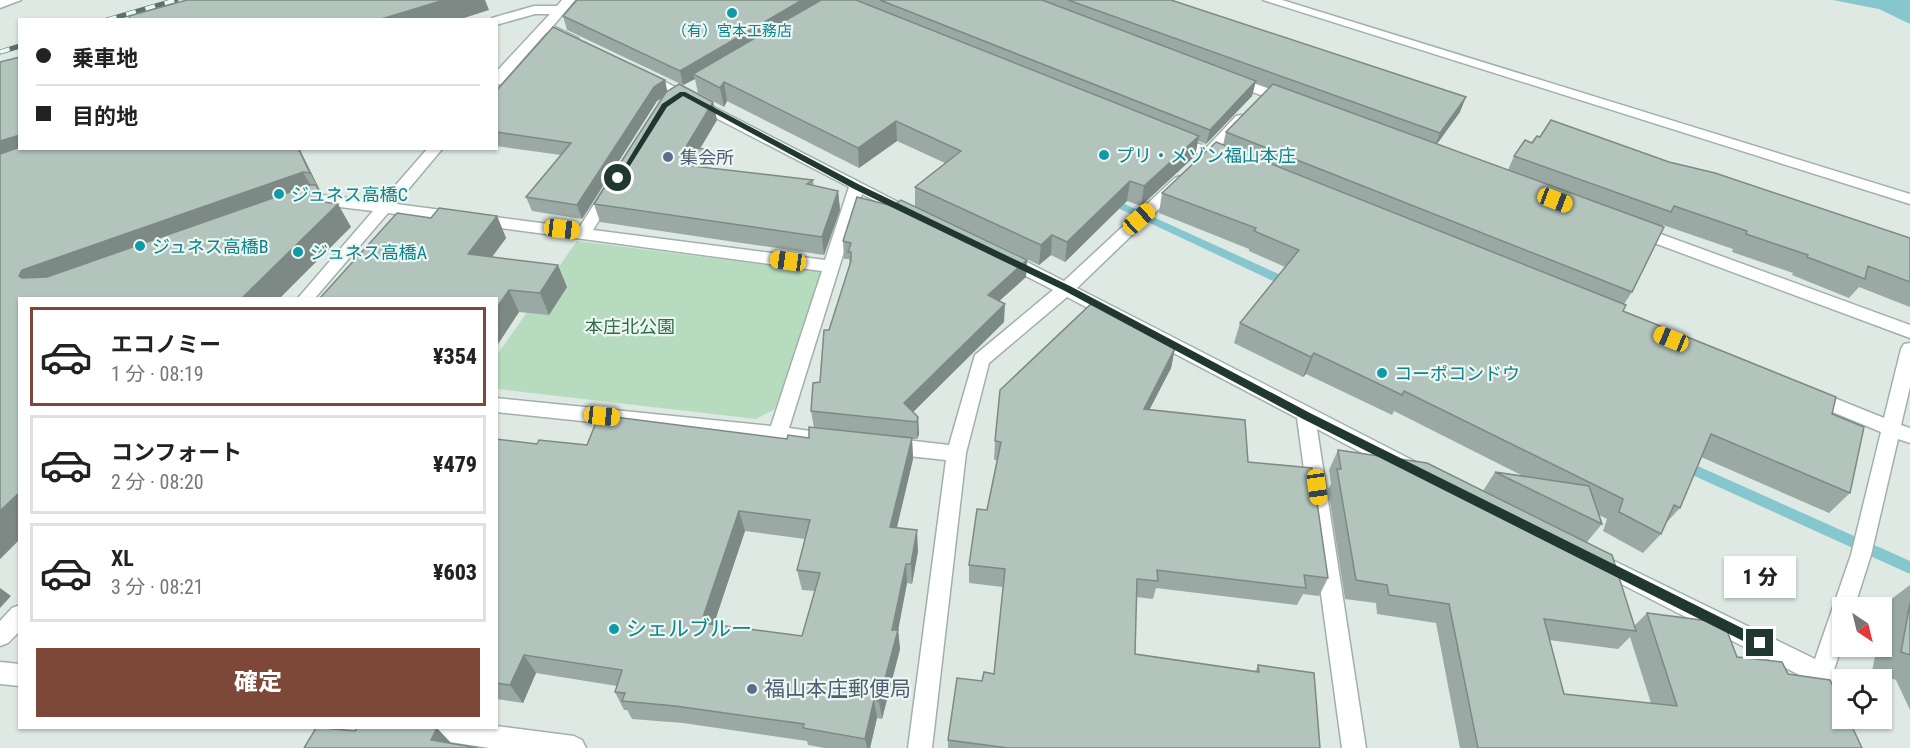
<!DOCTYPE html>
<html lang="ja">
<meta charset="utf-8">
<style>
:root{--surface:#fff;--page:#f2f2f2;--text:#222;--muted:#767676;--line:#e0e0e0;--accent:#7e4839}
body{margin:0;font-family:"Roboto Condensed","Noto Sans JP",sans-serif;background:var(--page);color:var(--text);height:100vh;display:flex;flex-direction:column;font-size:22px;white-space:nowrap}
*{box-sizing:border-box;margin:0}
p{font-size:20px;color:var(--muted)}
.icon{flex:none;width:33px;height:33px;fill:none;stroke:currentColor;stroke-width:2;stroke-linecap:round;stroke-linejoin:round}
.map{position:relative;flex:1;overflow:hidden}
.sheet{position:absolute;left:18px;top:297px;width:480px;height:432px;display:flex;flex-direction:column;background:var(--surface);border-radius:0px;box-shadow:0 2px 4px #0004}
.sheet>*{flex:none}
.guide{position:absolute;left:18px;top:18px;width:480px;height:132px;border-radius:0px;box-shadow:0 2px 4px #0004;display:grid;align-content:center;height:132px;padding:0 18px;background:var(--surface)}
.needle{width:39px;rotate:145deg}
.controls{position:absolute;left:1832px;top:597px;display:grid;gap:12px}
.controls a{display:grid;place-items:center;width:60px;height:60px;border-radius:0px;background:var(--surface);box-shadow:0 2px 4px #0004;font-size:30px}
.end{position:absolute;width:27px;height:27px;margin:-14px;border:8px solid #203831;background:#fff;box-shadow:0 0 0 3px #fff}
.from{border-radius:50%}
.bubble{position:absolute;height:42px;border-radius:0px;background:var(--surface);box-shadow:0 2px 4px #0004;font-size:20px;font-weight:800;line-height:42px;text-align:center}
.car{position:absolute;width:18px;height:36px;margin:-18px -9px;border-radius:8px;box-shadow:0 0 4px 2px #0007;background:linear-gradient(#f5c518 24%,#345 0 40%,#f5c518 0 76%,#345 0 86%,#f5c518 0)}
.guide b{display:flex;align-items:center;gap:21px;height:57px;font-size:22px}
.guide b+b{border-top:2px solid var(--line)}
.guide i{width:15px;height:15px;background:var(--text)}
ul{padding:10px 0 0;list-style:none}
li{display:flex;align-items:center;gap:18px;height:99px;margin:0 12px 9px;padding:0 6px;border:3px solid var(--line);border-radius:0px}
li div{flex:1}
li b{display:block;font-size:22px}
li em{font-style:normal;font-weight:800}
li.current{border-color:var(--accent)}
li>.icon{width:54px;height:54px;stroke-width:1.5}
.action{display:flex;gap:12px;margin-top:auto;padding:12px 18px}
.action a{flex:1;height:69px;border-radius:0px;background:var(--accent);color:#fff;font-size:24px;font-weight:800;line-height:69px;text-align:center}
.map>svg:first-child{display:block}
</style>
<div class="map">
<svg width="1910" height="748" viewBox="0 0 1910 748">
<rect width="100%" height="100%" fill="#dee9e4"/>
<path fill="#b6dbbf" d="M 577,241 L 821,272 L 775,409 L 756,419 L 497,389 L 497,355 Z"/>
<path fill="#86c6ce" d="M 1833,0 L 1910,0 L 1910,24 L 1879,9 Z"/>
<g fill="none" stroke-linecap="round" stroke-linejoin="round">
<g fill="#86c6ce" fill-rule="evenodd">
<path d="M 1107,196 L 1294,281 L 1296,284 L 1294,287 L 1286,287 L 1103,201 L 1102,199 Z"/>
<path d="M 1682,459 L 1910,561 L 1910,574 L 1677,468 L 1676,464 L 1677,460 Z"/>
</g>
<defs>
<g id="minor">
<path d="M 0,0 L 21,0 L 0,8 Z"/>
<path d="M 562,0 L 575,0 L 553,26 L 578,38 L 578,44 L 568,44 L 546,33 L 501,84 L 496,85 L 496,72 L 550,14 L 535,14 L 496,25 L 496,20 L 492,18 L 534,6 L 557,6 Z"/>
<path d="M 1263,0 L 1282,0 L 1910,194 L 1910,204 Z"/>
<path d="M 644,71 L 923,215 L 920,219 L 910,219 L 862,194 L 789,428 L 839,435 L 842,440 L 839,445 L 832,447 L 496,412 L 496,398 L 771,426 L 822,271 L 388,213 L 315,298 L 298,298 L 373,211 L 323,205 L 303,212 L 298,210 L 295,207 L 298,204 L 322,195 L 381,202 L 428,148 L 443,148 L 396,204 L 579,228 L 605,187 L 610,185 L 618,190 L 593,230 L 825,260 L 849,187 L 639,78 L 639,72 Z"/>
<path d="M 1231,75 L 1292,97 L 1294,100 L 1292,103 L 1282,103 L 1226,82 L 1224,79 Z"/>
<path d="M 1241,115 L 1248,119 L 1218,151 L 1234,160 L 1232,163 L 1227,164 L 1211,159 L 1207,163 L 1197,163 L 1195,160 L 1199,154 L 1167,139 L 1174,135 L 1207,147 L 1236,116 Z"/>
<path d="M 1180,176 L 1187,181 L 1185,184 L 1077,288 L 1416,462 L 1419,468 L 1416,474 L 1409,476 L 1402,474 L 1317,429 L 1366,748 L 1342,748 L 1297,418 L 1067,297 L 989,363 L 966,453 L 932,748 L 908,748 L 946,460 L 889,454 L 882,451 L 879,446 L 882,441 L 889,438 L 949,445 L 975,355 L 1053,290 L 999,262 L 997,258 L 999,254 L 1011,254 L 1064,281 L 1175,178 Z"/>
<path d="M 1636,225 L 1910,325 L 1910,338 L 1630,234 L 1628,230 Z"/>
<path d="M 1910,343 L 1910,387 L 1901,425 L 1910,428 L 1910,443 L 1898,439 L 1871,555 L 1854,608 L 1842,608 L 1842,645 L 1833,673 L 1837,684 L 1834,692 L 1826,695 L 1818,692 L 1813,682 L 1588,567 L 1585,561 L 1588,555 L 1595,552 L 1602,555 L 1815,659 L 1851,555 L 1881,432 L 1806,401 L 1803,396 L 1806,391 L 1812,389 L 1884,418 L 1901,349 L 1904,344 Z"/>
<path d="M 20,605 L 20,631 L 8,643 L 0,646 L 0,621 L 12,608 Z"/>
<path d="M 0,662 L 20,664 L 20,686 L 0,684 Z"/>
<path d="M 496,726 L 574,736 L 582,740 L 586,748 L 490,748 L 429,739 L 421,736 L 417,728 Z"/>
</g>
</defs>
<use href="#minor" stroke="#a1b0ab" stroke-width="3"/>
<use href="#minor" fill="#fff" fill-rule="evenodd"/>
<defs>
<g id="rail">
<path d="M 107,20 L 176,0"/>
<path d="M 0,52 L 20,46"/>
</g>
</defs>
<use href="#rail" stroke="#5a746c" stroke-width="5"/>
<use href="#rail" stroke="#eef6f2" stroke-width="4" stroke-dasharray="10" stroke-linecap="butt"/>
</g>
<g fill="#9aa9a3" fill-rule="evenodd">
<path d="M 577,0 L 1171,0 L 1460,112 L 1437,144 L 1508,170 L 1514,156 L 1540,137 L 1669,162 L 1910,238 L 1910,307 L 1859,287 L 1849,298 L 1792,275 L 1793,273 L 1732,252 L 1733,249 L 1663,225 L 1632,292 L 1624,304 L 1623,311 L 1832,414 L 1850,493 L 1829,513 L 1701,457 L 1680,508 L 1665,524 L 1661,534 L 1643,553 L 1603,531 L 1607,519 L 1599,515 L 1602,524 L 1587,542 L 1634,626 L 1647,613 L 1737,657 L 1788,674 L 1862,748 L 1460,748 L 1436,623 L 1377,614 L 1376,603 L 1345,599 L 1328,489 L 1331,484 L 1329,470 L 1338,450 L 1483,491 L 1495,472 L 1523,476 L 1394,411 L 1392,415 L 1306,374 L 1303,377 L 1234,343 L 1240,323 L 1285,267 L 1249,251 L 1249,249 L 1159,213 L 1162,193 L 1223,145 L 1226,132 L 1269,88 L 1255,83 L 1252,96 L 1206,144 L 1198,141 L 1195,156 L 1141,206 L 1127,201 L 1065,262 L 1051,255 L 1039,265 L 978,236 L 1027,260 L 1026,277 L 999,301 L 1004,322 L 913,412 L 918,417 L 919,434 L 917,439 L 912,439 L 913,459 L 897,528 L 918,551 L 912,584 L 907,583 L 898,630 L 900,649 L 882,719 L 877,718 L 870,748 L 825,748 L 808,745 L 807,741 L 683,723 L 632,719 L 627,710 L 624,710 L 615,692 L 617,686 L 536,673 L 523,703 L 496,699 L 496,439 L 537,444 L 587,445 L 809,438 L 814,428 L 811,411 L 820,382 L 829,330 L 850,265 L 849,259 L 844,259 L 843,241 L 893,206 L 915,206 L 915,187 L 945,163 L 897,141 L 859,168 L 727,101 L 724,107 L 698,93 L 695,79 L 683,85 L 567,30 L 563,16 ZM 745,531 L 805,539 L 797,570 L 802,590 L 815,591 L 802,636 L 713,625 ZM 1630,637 L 1651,703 L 1564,694 L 1549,640 L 1618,649 Z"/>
<path d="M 0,62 L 20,148 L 299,148 L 326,202 L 351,227 L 20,298 L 20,539 L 0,559 Z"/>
<path d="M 496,91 L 667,91 L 713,102 L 717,120 L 700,149 L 708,168 L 813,180 L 814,186 L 838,191 L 840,210 L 824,255 L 600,222 L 594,204 L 663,98 L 657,101 L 582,219 L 532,211 L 526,197 L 561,155 L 496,146 Z"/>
<path d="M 497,216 L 506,238 L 492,257 L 567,287 L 549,315 L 519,312 L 496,347 L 496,298 L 431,218 Z"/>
<path d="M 1175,348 L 1171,368 L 1149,410 L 1248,462 L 1328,578 L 1319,596 L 1303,594 L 1297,605 L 1156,588 L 1153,599 L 1136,597 L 1135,654 L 1255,672 L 1258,665 L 1320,748 L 948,748 L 948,740 L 982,681 L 994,674 L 1003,587 L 969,583 L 969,565 L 987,510 L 997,460 L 994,460 L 995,441 Z"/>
<path d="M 1910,585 L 1910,710 L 1896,680 L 1872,672 L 1877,646 L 1881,646 L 1881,628 L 1886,603 Z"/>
</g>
<g fill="#7d8984">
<path d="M 444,0 L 485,0 L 489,10 L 458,20 L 378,20 Z"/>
<path d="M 802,0 L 823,0 L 693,74 L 695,79 L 683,85 L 680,71 Z"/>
<path d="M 665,80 L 668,94 L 657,101 L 582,219 L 577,205 L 654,87 Z"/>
<path d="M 1256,81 L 1252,96 L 1206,144 L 1210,130 Z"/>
<path d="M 724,82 L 727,101 L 724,107 L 720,88 Z"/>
<path d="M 1466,97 L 1460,112 L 1434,148 L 1440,133 Z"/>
<path d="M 713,102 L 717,120 L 690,165 L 686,147 Z"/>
<path d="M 896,121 L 897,141 L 859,168 L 858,148 Z"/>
<path d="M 20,135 L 20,148 L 0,169 L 0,141 Z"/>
<path d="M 1199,136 L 1195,156 L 1141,206 L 1144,186 Z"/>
<path d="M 298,148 L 299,148 L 322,195 L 310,173 Z"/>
<path d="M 704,149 L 708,168 L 692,166 Z"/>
<path d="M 303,172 L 316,195 L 42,293 L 19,276 L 22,270 Z"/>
<path d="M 1130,181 L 1127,201 L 1065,262 L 1067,242 Z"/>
<path d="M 316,185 L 330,212 L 338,204 L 351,227 L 280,298 L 242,298 Z"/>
<path d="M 838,191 L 840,210 L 824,255 L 822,237 Z"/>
<path d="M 497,216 L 506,238 L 478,276 L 468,254 Z"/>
<path d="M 1052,235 L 1051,255 L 1039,265 L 1041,245 Z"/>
<path d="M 1027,260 L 1026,277 L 987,312 L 988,295 Z"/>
<path d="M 558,265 L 567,287 L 549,315 L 540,293 Z"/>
<path d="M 509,290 L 519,312 L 496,347 L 496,309 Z"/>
<path d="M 1005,304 L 1004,322 L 905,420 L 904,403 Z"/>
<path d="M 1175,348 L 1171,368 L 1140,428 L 1144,409 Z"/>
<path d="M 1314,353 L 1306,374 L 1303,377 L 1311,357 Z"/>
<path d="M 918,417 L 919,434 L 917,439 L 917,422 Z"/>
<path d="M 912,438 L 913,459 L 892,547 L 890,527 Z"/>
<path d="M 20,492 L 20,539 L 0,559 L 0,511 Z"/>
<path d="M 739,511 L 745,531 L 708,642 L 701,623 Z"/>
<path d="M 917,530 L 918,551 L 912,584 L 911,564 Z"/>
<path d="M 906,564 L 907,583 L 897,636 L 898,630 L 900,649 L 882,719 L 879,701 Z"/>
<path d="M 0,588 L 11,596 L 0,608 Z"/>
<path d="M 524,655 L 536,673 L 523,703 L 510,685 Z"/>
<path d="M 874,700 L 877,718 L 870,748 L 867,748 L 865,739 Z"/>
<path d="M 437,728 L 453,745 L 431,740 Z"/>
</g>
<g fill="#b3c4bd" stroke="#7d8984" stroke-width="1.5" fill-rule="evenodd">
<path d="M 187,0 L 444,0 L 378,20 L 125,20 L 130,18 L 129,16 Z"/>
<path d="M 577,0 L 802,0 L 680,71 L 563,16 Z"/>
<path d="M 821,0 L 856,0 L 1199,136 L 1144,186 L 1130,181 L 1067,242 L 1052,235 L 1041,245 L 915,187 L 961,151 L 896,121 L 858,148 L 724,82 L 720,88 L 693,74 Z"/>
<path d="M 880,0 L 1042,0 L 1256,81 L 1210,130 Z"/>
<path d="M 1068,0 L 1171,0 L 1466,97 L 1440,133 Z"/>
<path d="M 553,27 L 665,80 L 654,87 L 577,205 L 526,197 L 571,143 L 496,132 L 496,91 Z"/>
<path d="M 20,57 L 20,135 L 0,141 L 0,62 Z"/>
<path d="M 679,84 L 713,102 L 686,147 L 704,149 L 692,166 L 813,180 L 807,184 L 838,191 L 822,237 L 594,204 L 666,92 Z"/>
<path d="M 1273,84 L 1664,227 L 1632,292 L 1226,132 Z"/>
<path d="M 1551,120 L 1669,162 L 1715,173 L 1910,238 L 1910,282 L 1868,266 L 1865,279 L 1807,257 L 1808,255 L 1746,234 L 1747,231 L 1674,206 L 1671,212 L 1514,156 L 1525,140 L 1532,143 L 1537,136 L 1540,137 Z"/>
<path d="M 1216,142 L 1626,305 L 1623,311 L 1836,397 L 1832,414 L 1864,427 L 1850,493 L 1711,434 L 1680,508 L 1674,505 L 1661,534 L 1619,512 L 1623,499 L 1404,391 L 1402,395 L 1314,353 L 1311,357 L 1240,323 L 1299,250 L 1254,231 L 1256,228 L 1162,193 Z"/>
<path d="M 20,147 L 20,148 L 298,148 L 310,173 L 303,172 L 22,270 L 19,276 L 22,278 L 47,277 L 310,185 L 316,185 L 324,202 L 338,204 L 242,298 L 20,298 L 20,492 L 0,511 L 0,154 Z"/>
<path d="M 857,197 L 893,206 L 901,200 L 1027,260 L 988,295 L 1005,304 L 904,403 L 918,417 L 917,422 L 811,411 L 813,383 L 820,382 L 824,330 L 829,330 L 851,261 L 851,252 L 848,252 L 851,243 L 843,241 Z"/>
<path d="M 439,208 L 497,216 L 468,254 L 558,265 L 540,293 L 509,290 L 496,309 L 496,298 L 320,298 L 397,213 L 431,218 Z"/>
<path d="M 1092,303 L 1175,348 L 1144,409 L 1245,420 L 1248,462 L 1312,468 L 1328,578 L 1304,575 L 1306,588 L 1157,570 L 1158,581 L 1137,579 L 1135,654 L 1259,672 L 1258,665 L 1314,673 L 1320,748 L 1008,748 L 948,740 L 957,678 L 982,681 L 984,672 L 994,674 L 1005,569 L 969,565 L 977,509 L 987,510 L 1001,442 L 995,441 L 1000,390 Z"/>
<path d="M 599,415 L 787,439 L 788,435 L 809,438 L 809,427 L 912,438 L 890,527 L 917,530 L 911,564 L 906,564 L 892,630 L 898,630 L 879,701 L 874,700 L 865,739 L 803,728 L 804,724 L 675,706 L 622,701 L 625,693 L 615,692 L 622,670 L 524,655 L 510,685 L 496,683 L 496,439 L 537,444 L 539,440 L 587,445 ZM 739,511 L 810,520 L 797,570 L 820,573 L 802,636 L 701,623 Z"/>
<path d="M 1338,450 L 1427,463 L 1612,555 L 1636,631 L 1544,619 L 1564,694 L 1677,706 L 1647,613 L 1724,623 L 1737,657 L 1782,662 L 1788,674 L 1830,680 L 1842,705 L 1842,718 L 1848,718 L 1862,748 L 1478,748 L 1449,604 L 1389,595 L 1387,585 L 1356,580 L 1337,469 L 1341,469 Z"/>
<path d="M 1495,472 L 1589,486 L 1602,524 Z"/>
<path d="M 1910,603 L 1910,655 L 1901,652 Z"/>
<path d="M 316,728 L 325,728 L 355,731 L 357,728 L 437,728 L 431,740 L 478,748 L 304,748 Z"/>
</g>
<path fill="#203831" d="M 680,92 L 685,92 L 860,185 L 1070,286 L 1310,413 L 1764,639 L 1764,647 L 1755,647 L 1303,419 L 1063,290 L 854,189 L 683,96 L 667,107 L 621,180 L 616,180 L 662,104 Z"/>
<g fill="#0f9aa8" stroke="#eef6f2" stroke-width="2">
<circle cx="732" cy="13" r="6"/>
<circle cx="1104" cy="155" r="6"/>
<circle cx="279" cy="194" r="6"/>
<circle cx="140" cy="246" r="6"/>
<circle cx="298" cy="252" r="6"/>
<circle cx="1382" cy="373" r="6"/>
<circle cx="614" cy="629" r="6"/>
</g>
<g fill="#5c6f8a" stroke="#eef6f2" stroke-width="2">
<circle cx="668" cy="157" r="6"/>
<circle cx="752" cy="689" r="6"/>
</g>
<g text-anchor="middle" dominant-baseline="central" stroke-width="4.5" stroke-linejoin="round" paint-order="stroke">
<g font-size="15" fill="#0d838f" stroke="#eef6f2">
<text x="732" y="31">（有）宮本工務店</text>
</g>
<g font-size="18" fill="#0d838f" stroke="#eef6f2" text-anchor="start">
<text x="1116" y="155">プリ・メゾン福山本庄</text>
<text x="291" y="194">ジュネス高橋C</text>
<text x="152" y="246">ジュネス高橋B</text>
<text x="310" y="252">ジュネス高橋A</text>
<text x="1394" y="373">コーポコンドウ</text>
</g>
<g font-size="18" fill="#4e5e75" stroke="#eef6f2" text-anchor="start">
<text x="680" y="157">集会所</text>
</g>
<g font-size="18" fill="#2b6e43" stroke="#eef6f2">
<text x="630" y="326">本庄北公園</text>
</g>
<g font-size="21" fill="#0d838f" stroke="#eef6f2" text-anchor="start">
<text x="626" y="629">シェルブルー</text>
</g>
<g font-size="21" fill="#4e5e75" stroke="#eef6f2" text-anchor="start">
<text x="764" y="689">福山本庄郵便局</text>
</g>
</g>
</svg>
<div class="controls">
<a><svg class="needle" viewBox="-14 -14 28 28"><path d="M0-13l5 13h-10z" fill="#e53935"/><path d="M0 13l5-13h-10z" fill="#767676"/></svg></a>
<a><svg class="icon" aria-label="locate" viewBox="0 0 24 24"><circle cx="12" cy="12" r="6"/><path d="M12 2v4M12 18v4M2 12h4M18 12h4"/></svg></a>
</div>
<i class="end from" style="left:618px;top:178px"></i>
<i class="end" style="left:1760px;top:643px"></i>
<div class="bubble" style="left:1724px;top:556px;width:72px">1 分</div>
<i class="car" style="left:1555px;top:200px;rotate:111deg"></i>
<i class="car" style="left:1139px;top:219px;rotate:48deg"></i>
<i class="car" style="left:562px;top:229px;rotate:97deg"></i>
<i class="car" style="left:788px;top:261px;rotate:278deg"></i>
<i class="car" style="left:1671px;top:339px;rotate:292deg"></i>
<i class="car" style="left:602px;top:416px;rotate:96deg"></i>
<i class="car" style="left:1317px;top:487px;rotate:172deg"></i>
<div class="guide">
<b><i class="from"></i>乗車地</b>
<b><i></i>目的地</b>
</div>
<section class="sheet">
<ul>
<li class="current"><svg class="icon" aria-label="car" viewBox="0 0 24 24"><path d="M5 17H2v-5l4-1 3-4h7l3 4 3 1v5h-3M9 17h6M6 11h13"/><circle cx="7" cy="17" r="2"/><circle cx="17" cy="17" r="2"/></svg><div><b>エコノミー</b><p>1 分 · 08:19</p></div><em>¥354</em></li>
<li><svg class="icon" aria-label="car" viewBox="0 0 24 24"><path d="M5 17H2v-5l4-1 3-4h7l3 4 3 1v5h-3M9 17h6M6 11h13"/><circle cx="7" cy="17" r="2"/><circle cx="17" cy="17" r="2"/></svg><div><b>コンフォート</b><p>2 分 · 08:20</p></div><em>¥479</em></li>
<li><svg class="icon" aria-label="car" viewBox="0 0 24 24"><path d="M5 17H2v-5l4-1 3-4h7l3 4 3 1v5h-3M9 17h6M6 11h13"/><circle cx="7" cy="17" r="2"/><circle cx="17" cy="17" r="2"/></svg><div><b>XL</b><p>3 分 · 08:21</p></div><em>¥603</em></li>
</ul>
<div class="action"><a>確定</a></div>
</section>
</div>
